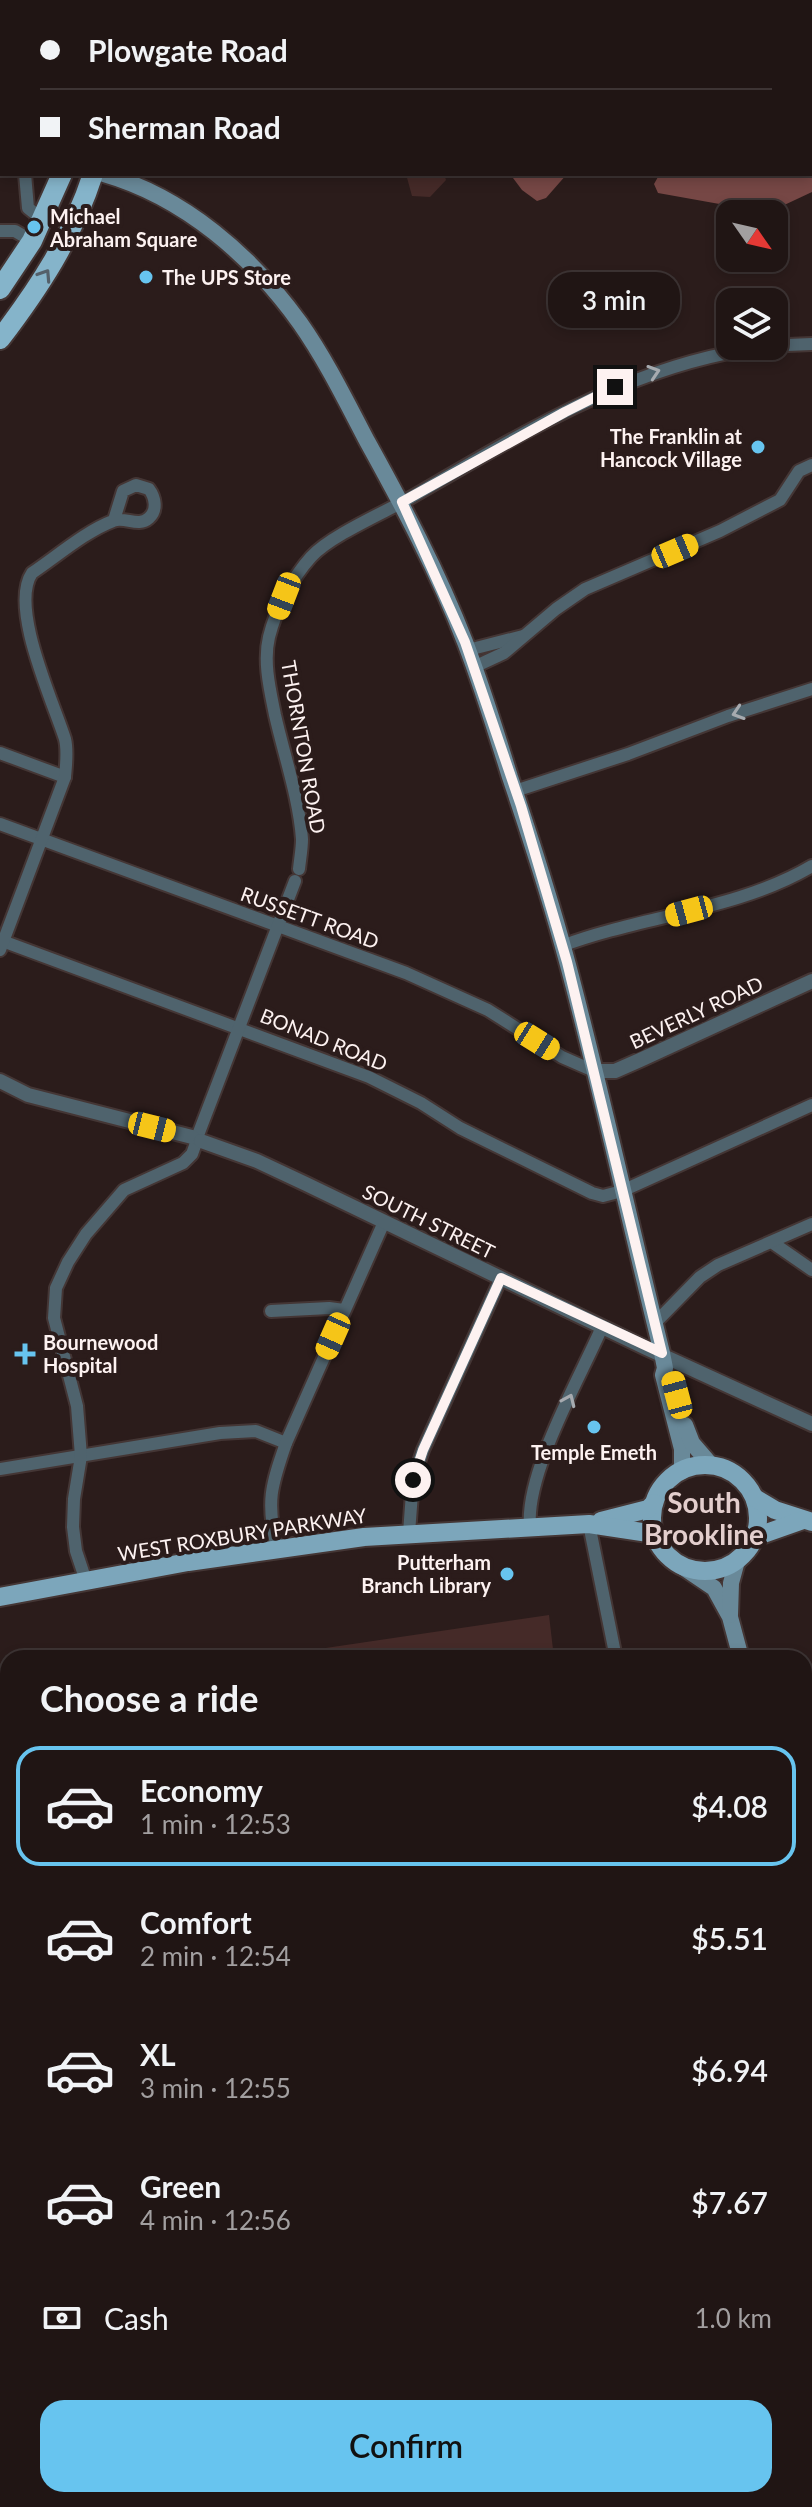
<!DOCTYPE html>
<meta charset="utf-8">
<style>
:root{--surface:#201514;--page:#2d2222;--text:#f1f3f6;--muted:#a29fa0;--line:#3d3434;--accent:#67c4ef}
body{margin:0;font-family:Lato,sans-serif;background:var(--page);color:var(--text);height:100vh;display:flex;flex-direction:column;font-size:30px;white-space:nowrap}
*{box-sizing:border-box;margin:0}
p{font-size:26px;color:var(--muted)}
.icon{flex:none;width:44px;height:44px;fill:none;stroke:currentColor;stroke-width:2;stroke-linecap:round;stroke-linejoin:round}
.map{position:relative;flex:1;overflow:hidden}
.sheet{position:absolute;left:0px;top:1650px;width:812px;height:858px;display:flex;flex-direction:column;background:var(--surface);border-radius:24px 24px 0 0;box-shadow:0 4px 12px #0003,0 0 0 2px var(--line)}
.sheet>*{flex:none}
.top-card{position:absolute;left:0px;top:0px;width:812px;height:176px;box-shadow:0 4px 12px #0003,0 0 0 2px var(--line);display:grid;align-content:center;height:176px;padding:0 40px;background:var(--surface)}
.needle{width:52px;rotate:124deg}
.buttons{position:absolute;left:716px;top:200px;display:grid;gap:16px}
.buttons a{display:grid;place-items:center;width:72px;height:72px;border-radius:16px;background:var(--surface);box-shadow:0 4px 12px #0003,0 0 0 2px var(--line);font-size:40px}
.end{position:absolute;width:36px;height:36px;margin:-18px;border:10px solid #fdf2f1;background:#111;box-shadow:0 0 0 4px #111}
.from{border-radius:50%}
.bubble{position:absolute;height:56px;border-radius:24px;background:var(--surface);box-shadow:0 4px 12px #0003,0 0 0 2px var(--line);font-size:26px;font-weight:600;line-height:56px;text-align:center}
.car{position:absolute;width:24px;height:48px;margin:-24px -12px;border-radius:10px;box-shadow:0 0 6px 2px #0007;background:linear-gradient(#f5c518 24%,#345 0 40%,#f5c518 0 76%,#345 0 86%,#f5c518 0)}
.top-card b{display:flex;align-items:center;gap:28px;height:76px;font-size:30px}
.top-card b+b{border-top:2px solid var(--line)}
.top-card i{width:20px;height:20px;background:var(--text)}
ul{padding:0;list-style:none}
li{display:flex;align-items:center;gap:24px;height:120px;margin:0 16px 12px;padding:0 24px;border:4px solid transparent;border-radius:24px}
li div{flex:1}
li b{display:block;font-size:30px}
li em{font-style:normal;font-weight:600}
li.selected{border-color:var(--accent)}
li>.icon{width:72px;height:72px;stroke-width:1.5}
h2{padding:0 40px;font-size:36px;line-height:96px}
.pay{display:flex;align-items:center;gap:20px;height:88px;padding:0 40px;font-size:30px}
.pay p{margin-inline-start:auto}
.action{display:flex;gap:16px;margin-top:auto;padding:16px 40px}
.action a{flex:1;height:92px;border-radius:24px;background:var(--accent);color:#111;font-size:32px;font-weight:600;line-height:92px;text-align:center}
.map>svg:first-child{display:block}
</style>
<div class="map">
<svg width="812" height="2507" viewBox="0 0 812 2507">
<rect width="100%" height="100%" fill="#2b1c1b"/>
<g fill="#452a28">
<path d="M 406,174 L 444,174 L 446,180 L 430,197 L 412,196 Z"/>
<path d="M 549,1615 L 554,1658 L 258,1658 Z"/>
<path d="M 0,2103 L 8,2104 L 8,2286 L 0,2268 Z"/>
</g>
<g fill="#764745">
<path d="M 124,0 L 812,0 L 812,192 L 780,207 L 753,210 L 658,193 L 654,184 L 658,177 L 646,174 L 810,174 L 810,2 L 124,2 Z"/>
<path d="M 510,174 L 567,174 L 546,198 L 537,201 L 522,190 Z"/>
</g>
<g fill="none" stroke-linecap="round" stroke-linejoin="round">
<defs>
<g id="minor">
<path d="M 15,0 L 15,2"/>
<path d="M 0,9 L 2,9"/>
<path d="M 0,118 L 2,117"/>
<path d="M 25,174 L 28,208 L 43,220"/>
<path d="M 0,231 L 15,231 L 32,241"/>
<path d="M 468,650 L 523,636"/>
<path d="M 474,667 L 504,653 L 556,609 L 585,589 L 720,531 L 780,500 L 799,471 L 812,465"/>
<path d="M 0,753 L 65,777"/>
<path d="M 515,791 L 628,754 L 728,716 L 812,689"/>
<path d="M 0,824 L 406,973 L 488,1010 L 562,1057 L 594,1071"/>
<path d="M 299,869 C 300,859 302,849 302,839 C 299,798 284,755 275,715 C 270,690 263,662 269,637 C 276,609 292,578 311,557 C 330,536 383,513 410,498 C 535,426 663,345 812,344"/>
<path d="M 0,940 L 369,1077 L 421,1103 L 460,1128 L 592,1193 L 603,1196 L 622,1191 L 812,1105"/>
<path d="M 562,946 C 641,916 738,910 812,866"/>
<path d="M 0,950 L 65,777 C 66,765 68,751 65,739 C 53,701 9,607 32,573 C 56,557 86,531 113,521 C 125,516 138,528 149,518 C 158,510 155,497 149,489 L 136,485 L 123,491 L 114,520"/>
<path d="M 198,1135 L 295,881"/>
<path d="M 773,1243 L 812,1270"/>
<path d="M 271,1311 L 329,1308 L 344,1310"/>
<path d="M 655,1323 L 700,1277 L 718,1265 L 812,1224"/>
<path d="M 0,1469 L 220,1433 L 256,1431 L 286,1443"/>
<path d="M 589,1524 L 616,1658"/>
<path d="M 530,1527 C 525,1473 580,1378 602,1327"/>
<path d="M 409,1533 L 413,1480 L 423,1450 L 501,1278"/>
<path d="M 277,1548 C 266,1502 271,1486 286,1443 L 384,1222"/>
<path d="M 86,1581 L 76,1551 L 73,1527 L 74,1499 L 81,1456 L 77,1406 L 54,1318 L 56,1288 L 68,1262 L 86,1234 L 124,1190 L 183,1163 L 192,1154 L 196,1143"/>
<path d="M 804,1735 L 812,1733"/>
<path d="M 0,1754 L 8,1757"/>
<path d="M 0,2389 L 8,2403"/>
</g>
<g id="tertiary">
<path d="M 594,1071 L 615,1071 L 640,1060 L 812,981"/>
<path d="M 0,1081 L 28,1095 L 192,1137"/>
<path d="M 201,1141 L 257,1161 L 306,1184 L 646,1348 L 812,1424"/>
<path d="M 0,2461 L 8,2458"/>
</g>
<g id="secondary">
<path d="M 104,174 C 184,197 252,256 300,323 C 326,360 346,401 367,441 C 403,506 438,572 465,642 C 482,686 496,732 510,777 C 531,839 551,901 568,965 C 602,1093 630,1224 662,1353 L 665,1368 L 663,1375 L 682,1449 L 682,1471"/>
<path d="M 685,1425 L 692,1443 L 711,1465"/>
<path d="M 680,1565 L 714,1588 L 730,1617 L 741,1658"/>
<path d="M 730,1615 L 731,1583 L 737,1561"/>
<path d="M 804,1897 L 809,1942 L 804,2009"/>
<path d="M 804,2167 L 812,2191"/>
<path d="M 804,2208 L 812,2221"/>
</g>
<g id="primary">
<circle cx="705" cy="1518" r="53"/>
<path d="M 755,1498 L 775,1510 L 812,1522"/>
<path d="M 601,1521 L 648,1509 L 654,1503"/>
<path d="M 755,1537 L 803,1520"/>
<path d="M 0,1597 L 188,1562 L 364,1537 L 589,1524 L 655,1534"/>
</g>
<g id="trunk">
<path d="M 86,2 L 86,0"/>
<path d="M 118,2 L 118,0"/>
<path d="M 0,289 L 32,241 L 62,174"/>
<path d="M 0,339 C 39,288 73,236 93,174"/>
</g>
</defs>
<use href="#minor" stroke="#443635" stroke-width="16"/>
<use href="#tertiary" stroke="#443635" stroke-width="18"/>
<use href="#secondary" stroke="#443635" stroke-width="20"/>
<use href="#primary" stroke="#443635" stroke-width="22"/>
<use href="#trunk" stroke="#443635" stroke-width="24"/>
<use href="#minor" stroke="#4f636d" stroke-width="12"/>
<use href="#tertiary" stroke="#4f636d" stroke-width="14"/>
<use href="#secondary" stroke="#698999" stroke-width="16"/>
<use href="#primary" stroke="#7ca6bb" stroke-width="18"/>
<use href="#trunk" stroke="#85b4ca" stroke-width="20"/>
</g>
<defs><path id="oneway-chevron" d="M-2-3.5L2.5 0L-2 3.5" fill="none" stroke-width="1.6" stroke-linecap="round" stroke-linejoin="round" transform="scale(2)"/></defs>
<use stroke="#54606a" href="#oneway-chevron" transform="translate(45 275) rotate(-57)"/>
<g stroke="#a6aaaf">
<use href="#oneway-chevron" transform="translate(654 372) rotate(-18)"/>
<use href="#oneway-chevron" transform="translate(738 713) rotate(162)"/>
<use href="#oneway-chevron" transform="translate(569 1400) rotate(-66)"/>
</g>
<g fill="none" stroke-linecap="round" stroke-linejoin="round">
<path stroke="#fdf2f1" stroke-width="10" d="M 413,1480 L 423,1450 L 501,1278 L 662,1353 L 567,962 L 521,806 L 465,642 L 402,502 L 565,412 L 615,387"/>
</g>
<g fill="#67c4ef" stroke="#2b1c1b" stroke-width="3">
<circle cx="34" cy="227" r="8"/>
<circle cx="146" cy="277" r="8"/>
<circle cx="758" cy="447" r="8"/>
<path d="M21 1342h8v8h8v8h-8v8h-8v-8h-8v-8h8z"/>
<circle cx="594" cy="1427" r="8"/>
<circle cx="507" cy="1574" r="8"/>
</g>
<g text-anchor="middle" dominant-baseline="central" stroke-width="8" stroke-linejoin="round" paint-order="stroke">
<g font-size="20" font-weight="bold" fill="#fdf2f1" stroke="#2b1c1b" text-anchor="start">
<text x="50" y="216">Michael<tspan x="50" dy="23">Abraham Square</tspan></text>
<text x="162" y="277">The UPS Store</text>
<text x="742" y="436" text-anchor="end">The Franklin at<tspan x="742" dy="23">Hancock Village</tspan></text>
<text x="43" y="1342">Bournewood<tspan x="43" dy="23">Hospital</tspan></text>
<text x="594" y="1452" text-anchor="middle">Temple Emeth</text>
<text x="491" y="1562" text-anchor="end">Putterham<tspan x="491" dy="23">Branch Library</tspan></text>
</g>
<g font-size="20" fill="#fdf2f1" stroke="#2b1c1b">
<text transform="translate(304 747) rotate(80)">THORNTON ROAD</text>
<text transform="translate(310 917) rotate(20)">RUSSETT ROAD</text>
<text transform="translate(696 1012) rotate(-25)">BEVERLY ROAD</text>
<text transform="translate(324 1039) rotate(22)">BONAD ROAD</text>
<text transform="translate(429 1221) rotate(26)">SOUTH STREET</text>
<text transform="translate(242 1534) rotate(-9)">WEST ROXBURY PARKWAY</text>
</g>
<g font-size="28" font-weight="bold" fill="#e3cecd" stroke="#2b1c1b">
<text x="704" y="1502">South<tspan x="704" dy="32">Brookline</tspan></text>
</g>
</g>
</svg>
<div class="buttons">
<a><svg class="needle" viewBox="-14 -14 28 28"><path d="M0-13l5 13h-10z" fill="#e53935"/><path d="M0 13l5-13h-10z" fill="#a29fa0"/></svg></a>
<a><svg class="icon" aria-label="layers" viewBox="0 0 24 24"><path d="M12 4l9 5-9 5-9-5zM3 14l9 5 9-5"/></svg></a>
</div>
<i class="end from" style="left:413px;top:1480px"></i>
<i class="end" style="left:615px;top:387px"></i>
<div class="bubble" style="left:548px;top:272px;width:132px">3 min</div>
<i class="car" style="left:675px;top:551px;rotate:67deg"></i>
<i class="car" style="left:284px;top:596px;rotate:201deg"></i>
<i class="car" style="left:689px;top:911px;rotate:255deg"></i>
<i class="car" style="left:537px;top:1041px;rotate:122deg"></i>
<i class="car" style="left:152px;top:1127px;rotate:104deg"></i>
<i class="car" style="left:333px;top:1336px;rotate:204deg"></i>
<i class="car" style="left:677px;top:1395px;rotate:345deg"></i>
<div class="top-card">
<b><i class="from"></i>Plowgate Road</b>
<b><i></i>Sherman Road</b>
</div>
<section class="sheet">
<h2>Choose a ride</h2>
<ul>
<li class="selected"><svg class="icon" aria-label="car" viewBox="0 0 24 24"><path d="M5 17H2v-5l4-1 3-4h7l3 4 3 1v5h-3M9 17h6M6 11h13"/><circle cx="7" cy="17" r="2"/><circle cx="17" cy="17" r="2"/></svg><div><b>Economy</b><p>1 min · 12:53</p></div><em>$4.08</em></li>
<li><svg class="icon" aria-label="car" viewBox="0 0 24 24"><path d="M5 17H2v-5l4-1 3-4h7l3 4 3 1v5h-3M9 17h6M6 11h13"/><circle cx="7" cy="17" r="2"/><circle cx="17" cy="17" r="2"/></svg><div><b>Comfort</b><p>2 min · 12:54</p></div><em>$5.51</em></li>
<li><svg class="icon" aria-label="car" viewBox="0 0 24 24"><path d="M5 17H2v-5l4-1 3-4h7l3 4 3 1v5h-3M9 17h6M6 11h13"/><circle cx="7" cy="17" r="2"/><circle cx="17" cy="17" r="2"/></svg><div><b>XL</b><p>3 min · 12:55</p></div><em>$6.94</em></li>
<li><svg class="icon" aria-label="car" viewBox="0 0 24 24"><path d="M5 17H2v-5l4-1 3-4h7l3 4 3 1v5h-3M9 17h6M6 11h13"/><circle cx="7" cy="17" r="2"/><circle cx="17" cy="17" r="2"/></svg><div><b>Green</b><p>4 min · 12:56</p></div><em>$7.67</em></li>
</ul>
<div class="pay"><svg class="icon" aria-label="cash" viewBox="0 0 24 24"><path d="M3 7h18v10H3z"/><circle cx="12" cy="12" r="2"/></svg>Cash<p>1.0 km</p></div>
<div class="action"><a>Confirm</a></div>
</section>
</div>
